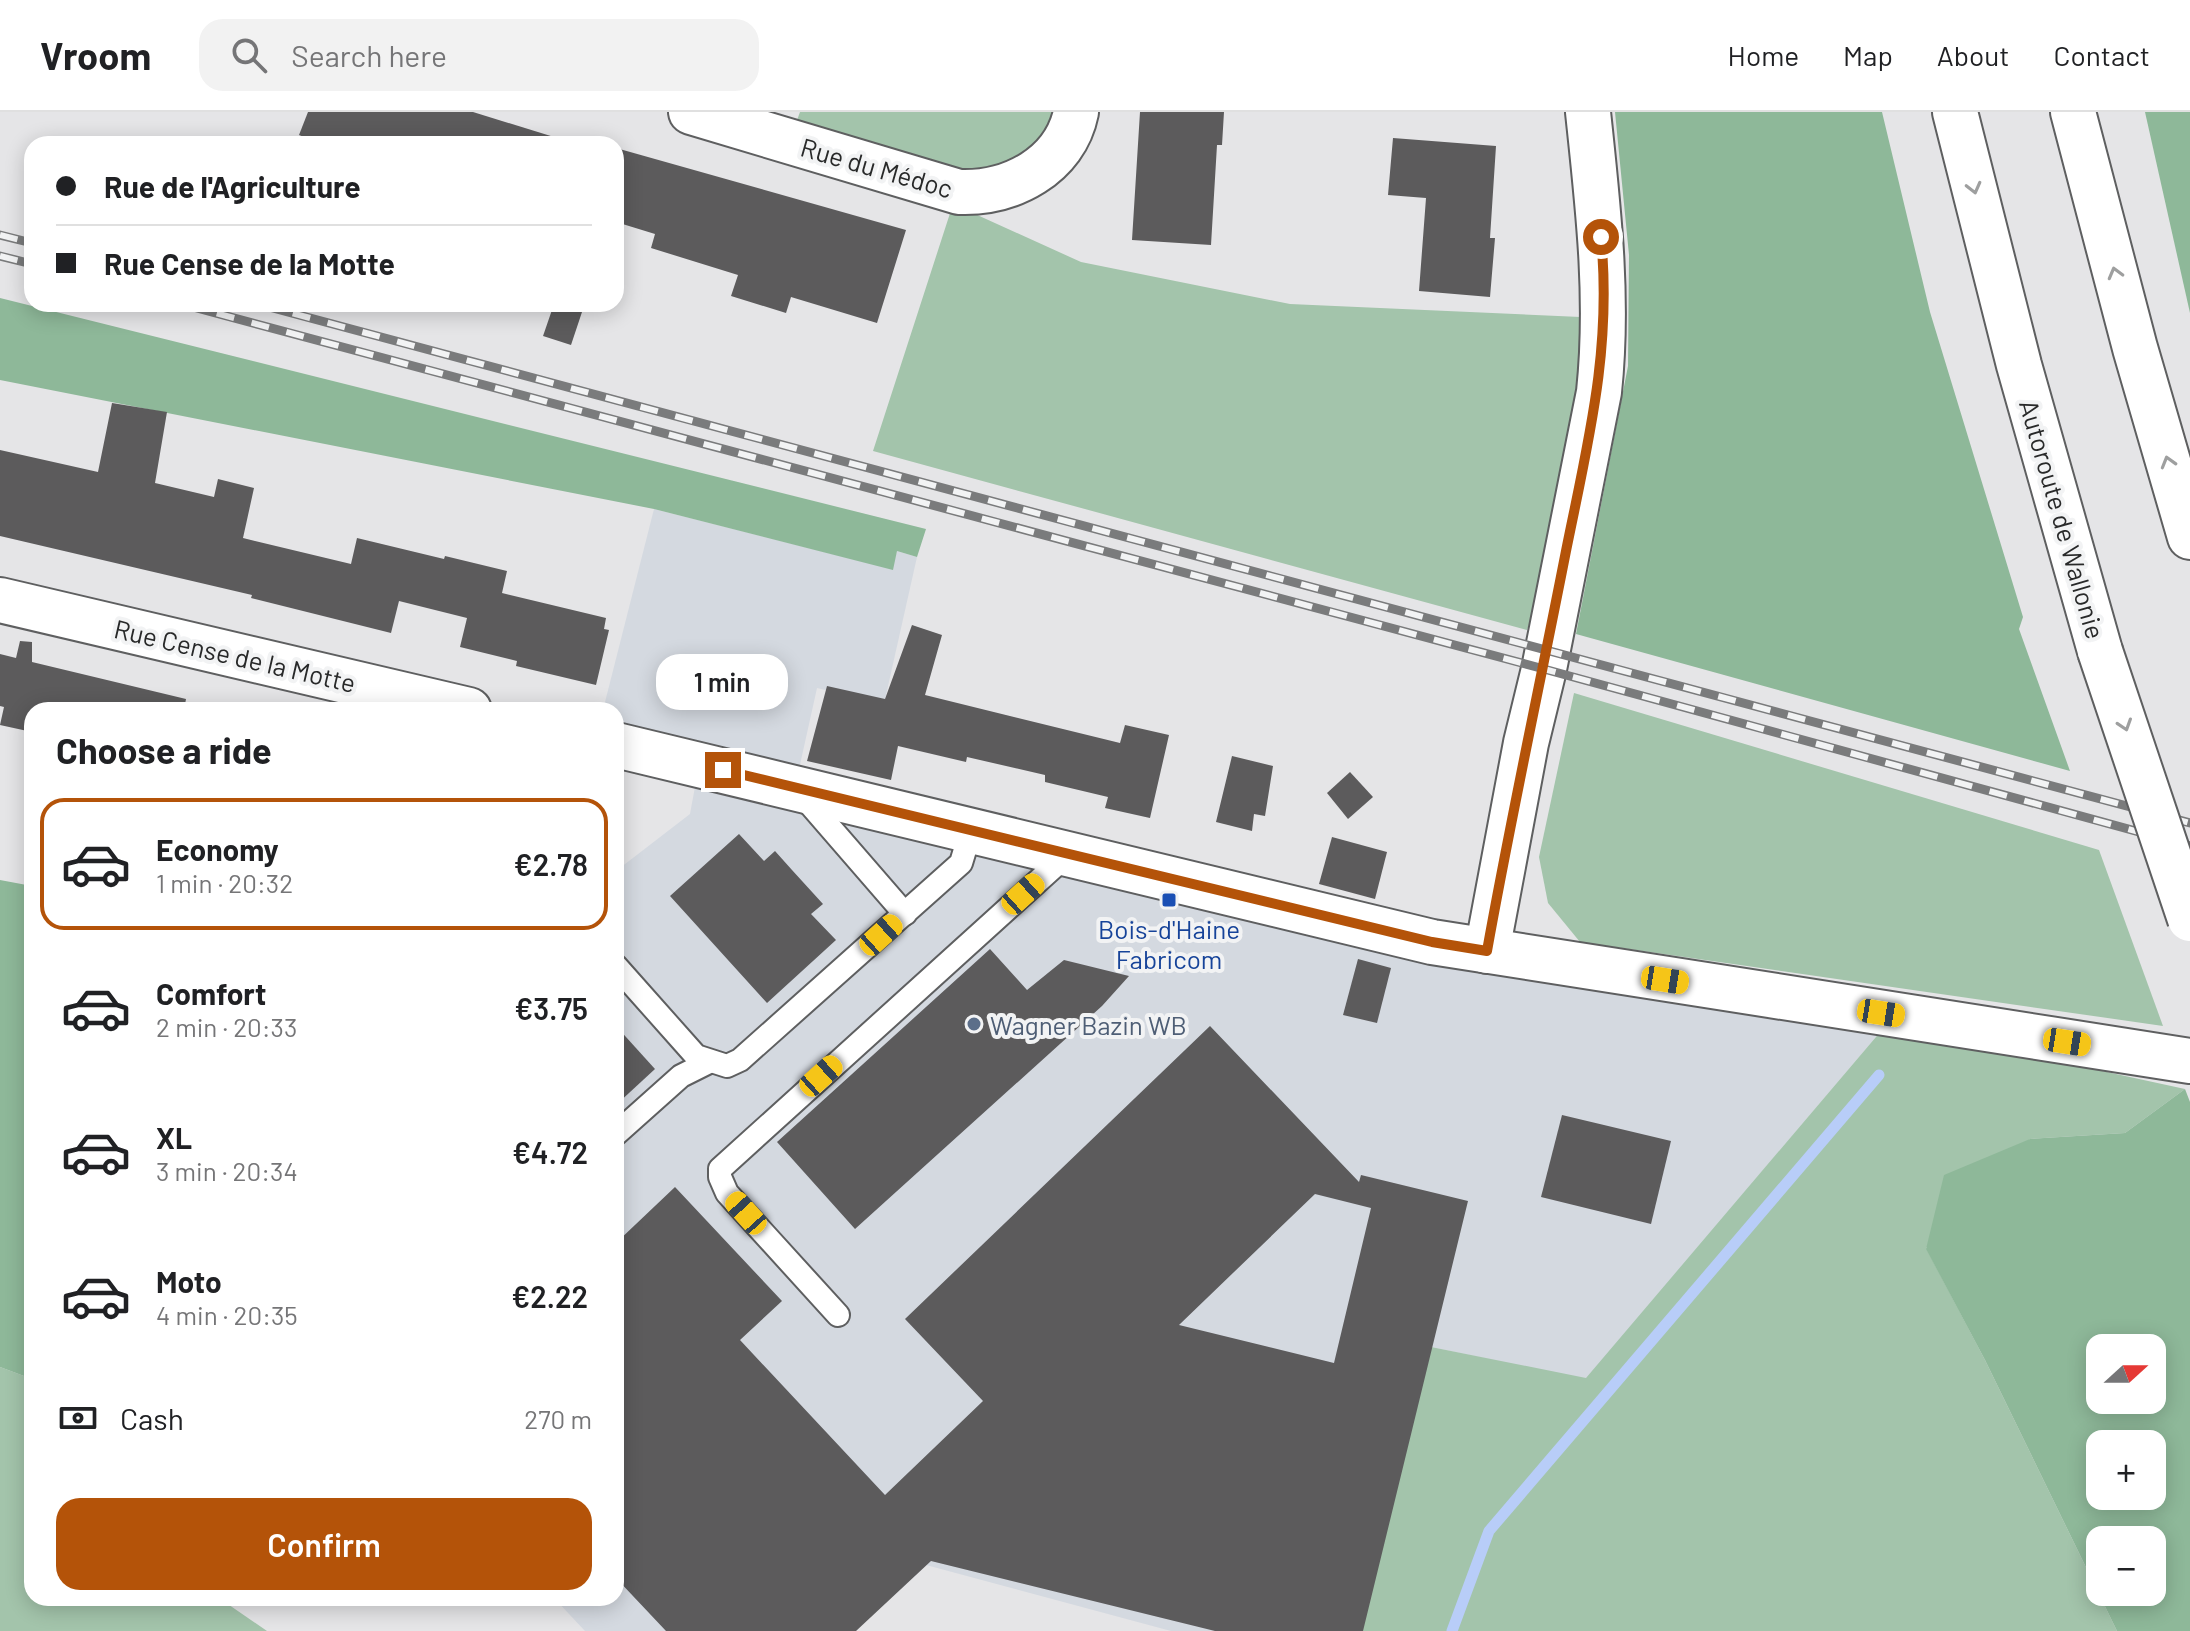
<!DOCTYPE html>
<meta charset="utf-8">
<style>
:root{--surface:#fff;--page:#f2f2f2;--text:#202124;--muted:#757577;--line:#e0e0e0;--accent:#b45309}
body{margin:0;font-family:Barlow,sans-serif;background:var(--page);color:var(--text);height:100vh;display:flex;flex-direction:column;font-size:30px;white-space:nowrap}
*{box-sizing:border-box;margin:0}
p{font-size:26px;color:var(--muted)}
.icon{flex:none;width:44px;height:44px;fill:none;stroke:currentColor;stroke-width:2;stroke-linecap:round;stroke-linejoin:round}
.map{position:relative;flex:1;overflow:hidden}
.drawer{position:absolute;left:24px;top:590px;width:600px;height:904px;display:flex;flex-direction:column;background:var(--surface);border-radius:24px;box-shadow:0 4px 20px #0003}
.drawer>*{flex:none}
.top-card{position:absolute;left:24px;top:24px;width:600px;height:176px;border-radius:24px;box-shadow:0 4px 20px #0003;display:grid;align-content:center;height:176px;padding:0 32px;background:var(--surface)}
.needle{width:52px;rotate:69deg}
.buttons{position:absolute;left:2086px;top:1222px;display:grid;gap:16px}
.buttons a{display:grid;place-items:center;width:80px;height:80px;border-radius:16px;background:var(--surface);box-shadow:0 4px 20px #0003;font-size:40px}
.end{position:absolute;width:36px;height:36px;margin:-18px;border:10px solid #b45309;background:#fff;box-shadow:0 0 0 4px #fff}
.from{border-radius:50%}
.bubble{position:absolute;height:56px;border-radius:24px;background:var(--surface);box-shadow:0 4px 20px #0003;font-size:26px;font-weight:600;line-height:56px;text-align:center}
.car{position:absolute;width:24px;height:48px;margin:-24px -12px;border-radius:10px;box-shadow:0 0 6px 2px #0007;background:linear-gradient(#f5c518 24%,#345 0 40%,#f5c518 0 76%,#345 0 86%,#f5c518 0)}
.top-card b{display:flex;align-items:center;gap:28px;height:76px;font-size:30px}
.top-card b+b{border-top:2px solid var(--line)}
.top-card i{width:20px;height:20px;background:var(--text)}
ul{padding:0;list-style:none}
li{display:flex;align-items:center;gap:24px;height:132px;margin:0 16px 12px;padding:0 16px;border:4px solid transparent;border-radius:24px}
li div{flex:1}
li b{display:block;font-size:30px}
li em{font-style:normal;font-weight:600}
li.active{border-color:var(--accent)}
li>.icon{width:72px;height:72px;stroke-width:1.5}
h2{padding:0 32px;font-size:36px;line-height:96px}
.pay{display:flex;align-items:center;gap:20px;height:88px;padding:0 32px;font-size:30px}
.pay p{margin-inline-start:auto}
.cta{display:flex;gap:16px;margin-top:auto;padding:16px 32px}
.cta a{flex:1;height:92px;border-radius:24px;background:var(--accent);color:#fff;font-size:32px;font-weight:600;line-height:92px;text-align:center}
header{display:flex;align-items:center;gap:48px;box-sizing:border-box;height:112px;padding:0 40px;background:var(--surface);border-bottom:2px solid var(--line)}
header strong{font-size:38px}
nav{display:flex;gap:44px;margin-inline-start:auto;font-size:28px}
.search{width:560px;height:72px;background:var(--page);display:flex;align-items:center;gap:20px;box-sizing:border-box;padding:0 28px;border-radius:24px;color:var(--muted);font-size:30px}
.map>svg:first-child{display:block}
</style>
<header>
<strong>Vroom</strong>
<div class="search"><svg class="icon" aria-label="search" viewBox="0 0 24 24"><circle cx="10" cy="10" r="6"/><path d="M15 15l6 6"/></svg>Search here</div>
<nav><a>Home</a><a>Map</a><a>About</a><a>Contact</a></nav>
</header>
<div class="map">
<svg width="2190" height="1519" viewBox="0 0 2190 1519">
<rect width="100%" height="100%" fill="#e5e5e7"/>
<path fill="#d4d9e0" d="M 654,397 L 892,457 L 897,439 L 917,445 L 884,592 L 817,576 L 795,675 L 1887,912 L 1586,1267 L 1426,1234 L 1355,1519 L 1171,1519 L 926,1453 L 853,1519 L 585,1519 L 554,1486 L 616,1486 L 616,759 L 690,702 L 699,653 L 616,633 L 616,598 L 603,598 Z"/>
<g fill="#a3c4ab">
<path d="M 800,0 L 1076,0 L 1000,76 L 789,30 Z"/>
<path d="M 953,92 L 1081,150 L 1290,192 L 1603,206 L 1579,371 L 1527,518 L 873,339 Z"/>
<path d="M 1574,581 L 2099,738 L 2163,914 L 1580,830 L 1548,791 L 1539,745 Z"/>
<path d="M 1887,912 L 2185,977 L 2125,1021 L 2030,1027 L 1926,1136 L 1985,1248 L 2117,1519 L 1355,1519 L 1426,1234 L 1586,1266 Z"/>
<path d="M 0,1255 L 32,1267 L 32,1486 L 219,1486 L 267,1519 L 0,1519 Z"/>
</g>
<g fill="#8eb899" fill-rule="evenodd">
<path d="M 1615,0 L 1882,0 L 1930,200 L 2023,505 L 2019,517 L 2070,659 L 1576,522 L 1628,254 L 1629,143 Z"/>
<path d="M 2145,0 L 2190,0 L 2190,201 Z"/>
<path d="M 0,186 L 926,417 L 917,445 L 897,439 L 893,458 L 654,397 L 0,268 Z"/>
<path d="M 0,768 L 32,774 L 32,1267 L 0,1255 Z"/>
<path d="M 2185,977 L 2190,990 L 2190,1519 L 2117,1519 L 1985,1248 L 1926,1137 L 1944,1063 L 2030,1027 L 2125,1021 ZM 2100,1236 L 2152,1236 L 2152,1288 L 2100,1288 ZM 2152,1332 L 2152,1384 L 2100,1384 L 2100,1332 ZM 2152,1428 L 2152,1480 L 2100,1480 L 2100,1428 Z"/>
</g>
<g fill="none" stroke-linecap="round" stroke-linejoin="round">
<path stroke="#b8cdf8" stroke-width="11" d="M 1452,1519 L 1489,1419 L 1879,963"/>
</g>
<g fill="#5c5b5c" fill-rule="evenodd">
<path d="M 308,0 L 473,0 L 554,25 L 552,32 L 321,32 L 299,23 Z"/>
<path d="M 1140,0 L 1224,0 L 1222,33 L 1217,33 L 1211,133 L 1132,128 Z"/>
<path d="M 1393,26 L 1496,34 L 1490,126 L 1495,126 L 1490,185 L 1419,179 L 1426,86 L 1388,83 Z"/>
<path d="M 616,36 L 906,118 L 877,211 L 791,185 L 786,201 L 731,184 L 738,163 L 651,136 L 655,122 L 616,110 Z"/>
<path d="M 554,192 L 582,200 L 571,233 L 543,224 Z"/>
<path d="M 112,291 L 167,300 L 155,371 L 214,385 L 218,367 L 254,376 L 243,426 L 351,452 L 357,426 L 444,447 L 445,444 L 507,459 L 502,481 L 606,506 L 604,517 L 609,518 L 596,573 L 516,554 L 517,549 L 460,535 L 467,506 L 399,489 L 391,521 L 251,486 L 252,483 L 0,424 L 0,338 L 98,360 Z"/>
<path d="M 912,513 L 942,523 L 925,583 L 1120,631 L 1125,613 L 1169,623 L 1150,706 L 1105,696 L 1108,685 L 1045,670 L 1045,663 L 967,645 L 966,650 L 898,634 L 891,668 L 807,649 L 827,574 L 885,587 Z"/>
<path d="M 20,529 L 32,530 L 32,550 L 186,587 L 184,598 L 32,598 L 32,620 L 0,613 L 4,595 L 0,594 L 0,542 L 16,546 Z"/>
<path d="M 1232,644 L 1273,654 L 1265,704 L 1254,702 L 1252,719 L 1216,710 Z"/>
<path d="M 1350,660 L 1373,685 L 1348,707 L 1327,681 Z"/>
<path d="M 739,722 L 764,749 L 775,739 L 792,758 L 823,792 L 811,802 L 836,828 L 767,891 L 670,784 Z"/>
<path d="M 1332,725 L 1387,740 L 1375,787 L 1319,772 Z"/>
<path d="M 990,837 L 1027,878 L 1064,848 L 1129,864 L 1102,894 L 855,1117 L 777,1030 Z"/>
<path d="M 1358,847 L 1391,856 L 1377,911 L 1343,903 Z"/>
<path d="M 616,914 L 655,957 L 616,993 Z"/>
<path d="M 1210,914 L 1359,1070 L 1361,1063 L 1468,1089 L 1363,1519 L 1215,1519 L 931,1449 L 856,1519 L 666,1519 L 616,1466 L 616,1131 L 675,1075 L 782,1189 L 740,1228 L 885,1383 L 983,1289 L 905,1207 ZM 1315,1082 L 1371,1096 L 1334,1251 L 1179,1213 Z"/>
<path d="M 1562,1003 L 1671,1029 L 1651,1112 L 1541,1085 Z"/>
</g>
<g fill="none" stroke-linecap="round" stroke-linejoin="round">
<defs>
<g id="service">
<path d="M 801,682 L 905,802"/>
<path d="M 616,854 L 696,944 L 727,954 L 740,948 L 961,751 L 971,718"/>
<path d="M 616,1022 L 681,964 L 709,950"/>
<path d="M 838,1203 L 727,1081 L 720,1065 L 720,1057 L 1068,742"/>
</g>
<g id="minor">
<path d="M 691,0 L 959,80 C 1011,82 1065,54 1076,0"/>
<path d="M 0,488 L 469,598"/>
<path d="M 616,633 L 1432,830 L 2190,949"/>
<path d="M 1487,839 L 1526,631 L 1544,557 L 1599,280 C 1609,186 1598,94 1588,0"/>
</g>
<g id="motorway">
<path d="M 1955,0 L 2019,253 L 2100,539"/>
<path d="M 2073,0 L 2135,236 L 2190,425"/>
</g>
</defs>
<use href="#service" stroke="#5e5f60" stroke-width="26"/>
<use href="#minor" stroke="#5e5f60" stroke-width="48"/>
<use href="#motorway" stroke="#5e5f60" stroke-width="48"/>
<use href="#service" stroke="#fff" stroke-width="22"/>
<use href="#minor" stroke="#fff" stroke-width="44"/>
<use href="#motorway" stroke="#fff" stroke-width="44"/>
<defs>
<g id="rail">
<path d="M 0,123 L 32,131"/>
<path d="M 0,144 L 32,152"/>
<path d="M 182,192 L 1544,557 L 2190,734"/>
<path d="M 258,192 L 2190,711"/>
</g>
</defs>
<use href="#rail" stroke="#7a7b7c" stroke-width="9"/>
<use href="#rail" stroke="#f2f3f4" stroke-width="6" stroke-dasharray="18" stroke-linecap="butt"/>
<defs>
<path id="motorway-bridge" d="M 2100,539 L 2190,807"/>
</defs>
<use href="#motorway-bridge" stroke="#5e5f60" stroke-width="48" stroke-linecap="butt"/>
<use href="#motorway-bridge" stroke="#fff" stroke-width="44"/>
</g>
<defs><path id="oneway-chevron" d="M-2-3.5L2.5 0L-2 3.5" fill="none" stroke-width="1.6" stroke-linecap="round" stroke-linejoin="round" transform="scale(2)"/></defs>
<g stroke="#9e9f9f">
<use href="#oneway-chevron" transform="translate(1974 76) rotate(76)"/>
<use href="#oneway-chevron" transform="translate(2115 161) rotate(-105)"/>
<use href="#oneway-chevron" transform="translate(2168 350) rotate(-106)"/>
<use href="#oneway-chevron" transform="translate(2125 613) rotate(72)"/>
</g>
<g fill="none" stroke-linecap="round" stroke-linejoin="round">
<path stroke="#b45309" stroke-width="10" d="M 723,658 L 1432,830 L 1487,839 C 1511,705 1540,572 1566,439 C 1588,330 1612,238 1601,125"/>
</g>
<rect fill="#1a4fb4" stroke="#f2f3f4" stroke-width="3" x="1161" y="780" width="16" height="16" rx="4"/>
<circle fill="#5c6f8a" stroke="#f2f3f4" stroke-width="3" cx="974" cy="912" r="8"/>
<g text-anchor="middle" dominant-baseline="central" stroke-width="8" stroke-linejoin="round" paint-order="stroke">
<g font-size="26" fill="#282929" stroke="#f2f3f4">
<text transform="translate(877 55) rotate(16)">Rue du Médoc</text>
<text transform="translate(2063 407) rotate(74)">Autoroute de Wallonie</text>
<text transform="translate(235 543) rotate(13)">Rue Cense de la Motte</text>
</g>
<g font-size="26" fill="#164399" stroke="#f2f3f4">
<text x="1169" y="816">Bois-d'Haine<tspan x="1169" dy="30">Fabricom</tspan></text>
</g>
<g font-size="26" fill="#4e5e75" stroke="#f2f3f4" text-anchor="start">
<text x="990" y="912">Wagner Bazin WB</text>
</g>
</g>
</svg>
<div class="buttons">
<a><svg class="needle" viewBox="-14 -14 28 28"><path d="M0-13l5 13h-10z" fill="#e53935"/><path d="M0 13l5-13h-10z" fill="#757577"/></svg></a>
<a>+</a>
<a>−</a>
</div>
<i class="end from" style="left:1601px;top:125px"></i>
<i class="end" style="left:723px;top:658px"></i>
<div class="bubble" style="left:656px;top:542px;width:132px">1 min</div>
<i class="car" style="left:1023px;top:782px;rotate:48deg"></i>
<i class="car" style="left:881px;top:823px;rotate:48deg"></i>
<i class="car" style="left:1665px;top:868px;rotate:99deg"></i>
<i class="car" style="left:1881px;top:901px;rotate:99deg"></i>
<i class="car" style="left:2067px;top:930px;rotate:99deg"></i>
<i class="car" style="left:821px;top:964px;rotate:48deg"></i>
<i class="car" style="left:746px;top:1101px;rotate:318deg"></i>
<div class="top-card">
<b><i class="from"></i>Rue de l'Agriculture</b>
<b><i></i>Rue Cense de la Motte</b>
</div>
<section class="drawer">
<h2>Choose a ride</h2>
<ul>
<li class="active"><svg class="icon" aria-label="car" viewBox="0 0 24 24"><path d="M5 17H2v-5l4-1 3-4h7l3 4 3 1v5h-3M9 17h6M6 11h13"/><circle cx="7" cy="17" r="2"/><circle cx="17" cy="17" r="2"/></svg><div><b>Economy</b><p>1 min · 20:32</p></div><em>€2.78</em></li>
<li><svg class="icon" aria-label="car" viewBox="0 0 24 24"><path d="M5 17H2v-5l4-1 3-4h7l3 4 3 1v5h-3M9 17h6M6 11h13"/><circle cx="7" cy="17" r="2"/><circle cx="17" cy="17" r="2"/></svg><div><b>Comfort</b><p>2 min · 20:33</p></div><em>€3.75</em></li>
<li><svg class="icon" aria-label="car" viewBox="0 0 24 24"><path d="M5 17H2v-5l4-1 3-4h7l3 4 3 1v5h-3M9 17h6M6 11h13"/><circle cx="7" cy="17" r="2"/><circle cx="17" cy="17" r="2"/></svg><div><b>XL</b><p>3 min · 20:34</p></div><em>€4.72</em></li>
<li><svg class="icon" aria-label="car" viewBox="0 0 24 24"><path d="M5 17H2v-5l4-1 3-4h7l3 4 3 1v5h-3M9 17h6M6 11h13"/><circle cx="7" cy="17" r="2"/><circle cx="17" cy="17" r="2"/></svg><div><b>Moto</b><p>4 min · 20:35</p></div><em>€2.22</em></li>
</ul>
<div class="pay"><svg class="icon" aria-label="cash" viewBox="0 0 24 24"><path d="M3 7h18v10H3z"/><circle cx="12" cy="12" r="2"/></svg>Cash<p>270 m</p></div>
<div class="cta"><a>Confirm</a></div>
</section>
</div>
